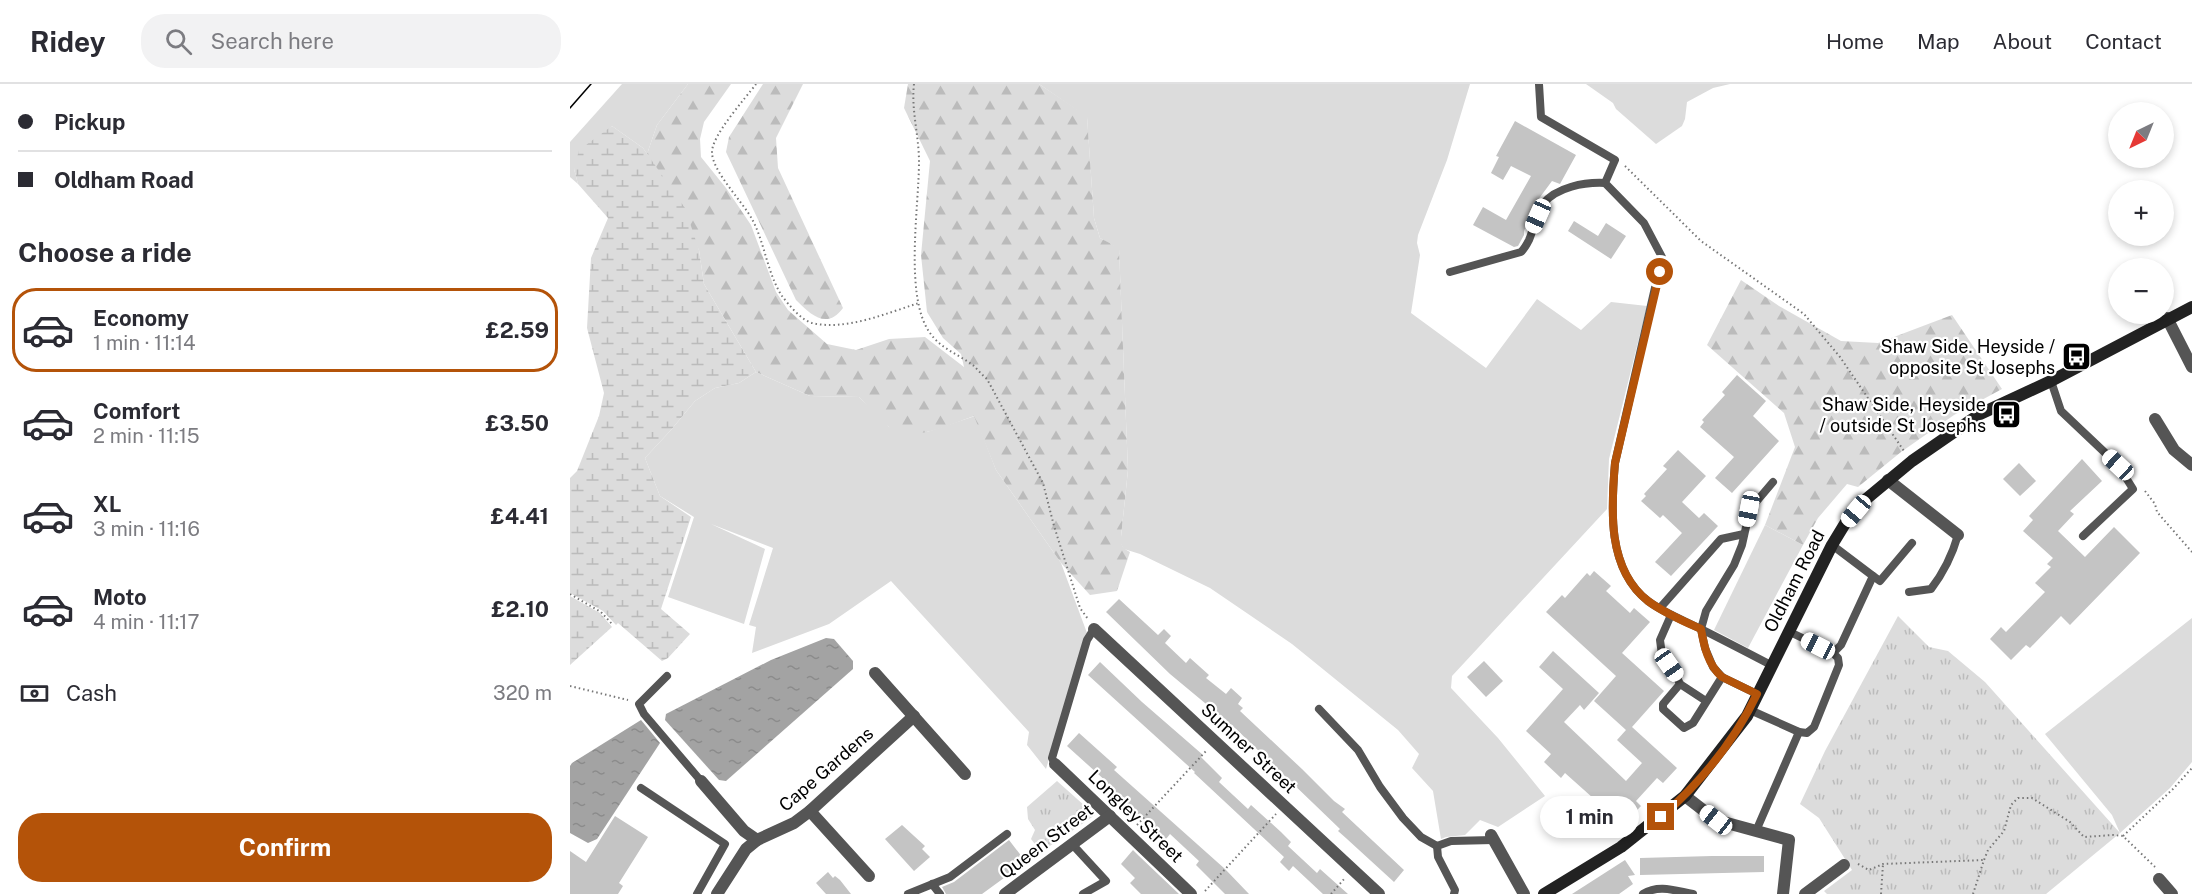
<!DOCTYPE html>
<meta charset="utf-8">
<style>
:root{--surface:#fff;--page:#f2f2f3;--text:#2b2b33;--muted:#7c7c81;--line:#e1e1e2;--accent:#b45309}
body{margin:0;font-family:"Public Sans",sans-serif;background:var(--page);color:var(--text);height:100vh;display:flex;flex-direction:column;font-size:22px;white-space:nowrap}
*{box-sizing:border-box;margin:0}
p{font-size:20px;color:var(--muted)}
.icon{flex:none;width:33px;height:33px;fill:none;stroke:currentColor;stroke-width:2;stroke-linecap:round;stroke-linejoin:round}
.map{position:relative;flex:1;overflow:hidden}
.side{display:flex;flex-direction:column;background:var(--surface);width:570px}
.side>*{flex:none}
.hud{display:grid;align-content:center;height:132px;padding:0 18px;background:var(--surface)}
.needle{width:39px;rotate:223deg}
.fabs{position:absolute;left:1538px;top:18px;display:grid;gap:12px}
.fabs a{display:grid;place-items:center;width:66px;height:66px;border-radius:50%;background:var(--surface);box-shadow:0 3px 9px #0003;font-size:30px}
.end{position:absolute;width:27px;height:27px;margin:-14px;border:8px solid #b45309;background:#fff;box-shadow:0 0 0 3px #fff}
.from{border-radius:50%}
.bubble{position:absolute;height:42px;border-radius:21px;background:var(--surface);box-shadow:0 3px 9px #0003;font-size:20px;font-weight:700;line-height:42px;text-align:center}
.car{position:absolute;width:18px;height:36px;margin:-18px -9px;border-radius:8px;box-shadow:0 0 4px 2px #0007;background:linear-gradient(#fff 24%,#345 0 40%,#fff 0 76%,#345 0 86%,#fff 0)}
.hud b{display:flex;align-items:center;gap:21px;height:57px;font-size:22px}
.hud b+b{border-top:2px solid var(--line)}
.hud i{width:15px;height:15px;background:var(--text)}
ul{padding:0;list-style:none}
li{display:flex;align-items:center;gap:18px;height:84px;margin:0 12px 9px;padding:0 6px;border:3px solid transparent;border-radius:24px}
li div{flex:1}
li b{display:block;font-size:22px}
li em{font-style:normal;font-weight:700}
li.on{border-color:var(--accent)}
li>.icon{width:54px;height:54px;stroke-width:1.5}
h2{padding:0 18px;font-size:27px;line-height:72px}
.pay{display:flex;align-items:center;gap:15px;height:66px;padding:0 18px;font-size:22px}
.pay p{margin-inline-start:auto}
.primary-button{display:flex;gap:12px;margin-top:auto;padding:12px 18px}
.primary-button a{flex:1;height:69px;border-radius:24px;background:var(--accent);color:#fff;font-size:24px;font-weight:700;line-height:69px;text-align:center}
header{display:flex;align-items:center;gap:36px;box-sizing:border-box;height:84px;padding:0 30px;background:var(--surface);border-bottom:2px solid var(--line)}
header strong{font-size:28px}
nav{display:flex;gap:33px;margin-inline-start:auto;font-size:21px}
.search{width:420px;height:54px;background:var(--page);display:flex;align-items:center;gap:15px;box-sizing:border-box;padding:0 21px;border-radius:24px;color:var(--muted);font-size:22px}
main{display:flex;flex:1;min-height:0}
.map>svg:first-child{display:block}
</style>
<header>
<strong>Ridey</strong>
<div class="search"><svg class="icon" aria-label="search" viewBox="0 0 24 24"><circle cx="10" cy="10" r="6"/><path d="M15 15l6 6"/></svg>Search here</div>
<nav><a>Home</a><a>Map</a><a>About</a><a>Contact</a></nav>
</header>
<main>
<section class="side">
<div class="hud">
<b><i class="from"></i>Pickup</b>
<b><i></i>Oldham Road</b>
</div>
<h2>Choose a ride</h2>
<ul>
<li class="on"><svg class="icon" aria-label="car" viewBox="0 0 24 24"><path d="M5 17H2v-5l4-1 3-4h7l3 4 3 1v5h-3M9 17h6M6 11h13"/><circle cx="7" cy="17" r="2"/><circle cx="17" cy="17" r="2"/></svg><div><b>Economy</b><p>1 min · 11:14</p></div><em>£2.59</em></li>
<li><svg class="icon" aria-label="car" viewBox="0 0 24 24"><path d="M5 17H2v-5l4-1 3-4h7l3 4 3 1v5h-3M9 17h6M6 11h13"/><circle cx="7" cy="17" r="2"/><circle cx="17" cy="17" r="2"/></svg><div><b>Comfort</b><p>2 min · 11:15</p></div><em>£3.50</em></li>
<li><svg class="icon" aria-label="car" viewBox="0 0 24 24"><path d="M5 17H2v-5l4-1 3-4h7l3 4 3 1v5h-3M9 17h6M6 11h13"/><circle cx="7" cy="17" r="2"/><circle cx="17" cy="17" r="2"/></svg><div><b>XL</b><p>3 min · 11:16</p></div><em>£4.41</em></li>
<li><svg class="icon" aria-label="car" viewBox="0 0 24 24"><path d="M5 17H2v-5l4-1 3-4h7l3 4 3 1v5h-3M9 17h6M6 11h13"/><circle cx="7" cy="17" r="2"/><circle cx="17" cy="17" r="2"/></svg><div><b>Moto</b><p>4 min · 11:17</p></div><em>£2.10</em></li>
</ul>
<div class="pay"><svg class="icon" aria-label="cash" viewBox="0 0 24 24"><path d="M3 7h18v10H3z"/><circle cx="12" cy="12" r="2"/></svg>Cash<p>320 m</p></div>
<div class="primary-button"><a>Confirm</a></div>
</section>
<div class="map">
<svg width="1622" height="810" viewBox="0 0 1622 810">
<defs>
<pattern id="forest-firs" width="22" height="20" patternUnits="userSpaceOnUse" patternTransform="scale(1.5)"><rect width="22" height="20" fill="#dcdcdc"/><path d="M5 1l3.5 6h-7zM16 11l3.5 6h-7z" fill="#bbb"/></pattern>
<pattern id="wetland-marsh" width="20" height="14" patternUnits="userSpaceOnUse" patternTransform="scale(1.5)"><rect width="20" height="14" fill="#dcdcdc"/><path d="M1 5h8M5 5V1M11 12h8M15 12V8" fill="none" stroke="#bbb"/></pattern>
<pattern id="park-tufts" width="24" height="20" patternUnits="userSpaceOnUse" patternTransform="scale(1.5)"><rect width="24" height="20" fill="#dcdcdc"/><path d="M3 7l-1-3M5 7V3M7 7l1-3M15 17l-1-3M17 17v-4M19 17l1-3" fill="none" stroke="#bbb"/></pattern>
<pattern id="water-ripples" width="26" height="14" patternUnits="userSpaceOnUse" patternTransform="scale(1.5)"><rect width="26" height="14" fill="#a3a3a3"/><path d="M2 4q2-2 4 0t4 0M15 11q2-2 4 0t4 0" fill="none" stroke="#8b8b8b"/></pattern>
</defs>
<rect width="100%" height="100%" fill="#fff"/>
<g fill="#dcdcdc">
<path d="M 52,0 L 118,0 L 87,41 L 77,70 L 73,64 L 42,42 L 4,85 L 8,100 L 0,93 L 0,58 Z"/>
<path d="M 469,0 L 900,0 L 877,76 L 848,151 L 847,159 L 850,171 L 841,229 L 916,284 L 967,215 L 1011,246 L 1041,218 L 1077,222 L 1039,375 L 1037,425 L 882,592 L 881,604 L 928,654 L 975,712 L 928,743 L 910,736 L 895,751 L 876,753 L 871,755 L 863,707 L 842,684 L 849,670 L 828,646 L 722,560 L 640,504 L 570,470 L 554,465 L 551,460 L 551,453 L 558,386 L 549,165 L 530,154 L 524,134 L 517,33 Z"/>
<path d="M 1016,0 L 1160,0 L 1143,4 L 1117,18 L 1115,35 L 1112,42 L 1086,60 L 1046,25 L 1043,19 Z"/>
<path d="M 186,288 L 240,312 L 289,313 L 319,343 L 357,348 L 405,332 L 426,386 L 491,479 L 517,549 L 476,685 L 457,661 L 459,648 L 321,497 L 259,540 L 182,569 L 186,543 L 179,541 L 203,464 L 141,440 L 195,465 L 174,540 L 98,513 L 124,433 L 90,412 L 75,374 L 101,346 L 125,317 L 145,304 L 169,299 Z"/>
<path d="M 1195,441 L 1233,461 L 1178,564 L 1144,546 Z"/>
<path d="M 1622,534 L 1622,678 L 1600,704 L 1550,749 L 1542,731 L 1475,650 Z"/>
</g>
<g fill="url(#forest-firs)">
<path d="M 118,0 L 161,0 L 134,38 L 130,55 L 131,73 L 156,104 L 181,141 L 206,208 L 218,226 L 257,260 L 286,266 L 319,255 L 355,253 L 394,283 L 391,270 L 373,254 L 357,228 L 351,171 L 360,77 L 334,24 L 338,0 L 469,0 L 517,32 L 524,134 L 530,154 L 549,164 L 558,386 L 551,453 C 551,461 552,464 560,468 L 547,507 L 520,511 L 491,479 L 426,386 L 404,332 C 380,340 343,360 319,343 C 308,336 299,323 289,313 L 240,312 L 186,288 L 134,200 L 129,166 L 77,70 L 87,41 Z"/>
<path d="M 193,0 L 233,0 L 206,54 L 208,84 L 273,224 C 257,246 241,231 226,216 L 156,68 L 159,53 Z"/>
<path d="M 1171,196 L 1209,222 L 1271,257 L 1308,259 L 1382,231 L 1432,305 L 1384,331 L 1331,368 L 1288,403 L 1277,400 L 1248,434 L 1233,461 L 1195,441 L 1225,363 L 1214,329 L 1137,261 Z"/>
</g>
<g fill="url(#wetland-marsh)">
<path d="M 42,42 L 73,64 L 115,124 L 129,166 L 134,200 L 186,288 L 169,299 L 145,304 L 125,317 L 101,346 L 75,374 L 90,412 L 121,433 L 91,525 L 120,550 L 98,574 L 92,577 L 48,539 L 46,541 L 33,527 L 0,509 L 0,394 L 7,387 L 29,332 L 34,309 L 17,244 L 21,174 L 38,134 L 8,100 L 4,85 L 9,66 Z"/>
<path d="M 0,512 L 30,529 L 42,543 L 0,581 Z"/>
</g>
<g fill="url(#park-tufts)">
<path d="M 1328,532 L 1359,563 L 1378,567 L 1415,598 L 1550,749 L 1476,810 L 1257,810 L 1254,807 L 1282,786 L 1249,734 L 1230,720 L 1255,667 Z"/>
<path d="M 487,697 L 525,731 L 471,768 L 461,755 L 465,746 L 458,735 L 457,723 Z"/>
</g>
<g fill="url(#water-ripples)">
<path d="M 256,554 L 264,555 L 283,577 L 283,585 L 156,697 L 149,696 L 95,636 L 96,630 L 201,576 Z"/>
<path d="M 71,636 L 90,659 L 27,755 L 18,759 L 0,749 L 0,682 L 2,679 Z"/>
</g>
<g fill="#c4c4c4">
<path d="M 945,37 L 1006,71 L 990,100 L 982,97 L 965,120 L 954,147 L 954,151 L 948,162 L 944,163 L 903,141 L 913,123 L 936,136 L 961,92 L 941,82 L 933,96 L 921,89 L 929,73 L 926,72 Z"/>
<path d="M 1004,137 L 1028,152 L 1036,139 L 1056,152 L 1041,175 L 998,147 Z"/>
<path d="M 1167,291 L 1196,317 L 1183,332 L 1209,357 L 1162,409 L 1145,394 L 1164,373 L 1130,343 L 1134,338 L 1132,336 L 1155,311 L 1152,308 Z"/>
<path d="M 1108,366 L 1136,392 L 1112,418 L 1129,434 L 1134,429 L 1148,442 L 1101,492 L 1085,478 L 1112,449 L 1093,431 L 1090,434 L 1071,417 L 1076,412 L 1074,410 L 1097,385 L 1093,382 Z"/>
<path d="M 1512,375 L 1532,397 L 1500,427 L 1504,430 L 1488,447 L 1515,473 L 1544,443 L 1570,469 L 1500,541 L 1491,532 L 1460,564 L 1456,561 L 1441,576 L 1420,555 L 1431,543 L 1436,548 L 1475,508 L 1465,499 L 1481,483 L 1477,480 L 1483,474 L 1453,447 L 1463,436 L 1459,432 Z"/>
<path d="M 1449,379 L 1466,397 L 1450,412 L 1433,395 Z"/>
<path d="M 1024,487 L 1041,502 L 1036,507 L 1060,529 L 1064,524 L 1080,538 L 1052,569 L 1094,607 L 1062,643 L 1107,684 L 1093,699 L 1087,694 L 1066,717 L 1071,722 L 1056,738 L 1051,733 L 1049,735 L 1024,713 L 1023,714 L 995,689 L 991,694 L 974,678 L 981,670 L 956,647 L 993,605 L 969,583 L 983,567 L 1029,609 L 1014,626 L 1010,621 L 994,638 L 1056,697 L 1072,679 L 1047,656 L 1056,646 L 1024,617 L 1046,592 L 976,528 L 992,511 L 995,514 L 1017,489 L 1020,492 Z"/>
<path d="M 549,515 L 588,551 L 594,545 L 601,552 L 595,559 L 616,579 L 620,574 L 639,591 L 636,594 L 656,610 L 661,604 L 672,614 L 668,620 L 673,624 L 670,627 L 732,685 L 764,717 L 775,725 L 772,728 L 834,786 L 824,798 L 777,755 L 768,747 L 770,745 L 665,644 L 600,590 L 536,528 Z"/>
<path d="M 914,577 L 933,597 L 916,613 L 897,593 Z"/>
<path d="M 530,578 L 572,618 L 633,671 L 631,673 L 652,694 L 649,698 L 678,725 L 681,721 L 711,748 L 721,758 L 718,762 L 747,789 L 750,785 L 778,810 L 753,810 L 723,782 L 719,787 L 710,778 L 714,773 L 624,689 L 625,688 L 615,679 L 518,591 Z"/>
<path d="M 509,649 L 547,683 L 544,686 L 655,785 L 679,810 L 655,810 L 626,781 L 629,777 L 600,750 L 596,755 L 535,702 L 538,699 L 497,662 Z"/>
<path d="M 45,732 L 78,753 L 49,799 L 53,802 L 48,810 L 0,810 L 0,767 L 16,778 Z"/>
<path d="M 332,741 L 355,762 L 352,765 L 360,773 L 344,787 L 315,755 Z"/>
<path d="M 439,756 L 456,778 L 412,810 L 376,810 L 372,803 L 384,798 Z"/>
<path d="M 563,766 L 569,772 L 609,810 L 571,810 L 560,799 L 565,794 L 551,780 Z"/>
<path d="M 1142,772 L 1194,772 L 1194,788 L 1070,791 L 1070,774 Z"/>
<path d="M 1055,776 L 1065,791 L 1058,792 L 1063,800 L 1049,810 L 1002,810 Z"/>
<path d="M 258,788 L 263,794 L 265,792 L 270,796 L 281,810 L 256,810 L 246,799 Z"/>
</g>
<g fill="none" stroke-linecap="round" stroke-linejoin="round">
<g stroke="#777" stroke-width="2" stroke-dasharray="1.5 3" stroke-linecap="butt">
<path d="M 186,0 C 175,15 141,52 142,69 C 143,88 172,117 182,135 C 195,159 197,189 212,212 C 219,221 231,236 242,239 C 276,247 317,229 349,219"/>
<path d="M 344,0 C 341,26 349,51 349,78 C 349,123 334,213 360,249 C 371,265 390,271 404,282 C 408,286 412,291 417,295 L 473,399 L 484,442 L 510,524 L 518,535"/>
<path d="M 1055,82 L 1131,157 L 1234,230 L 1270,273 L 1334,367"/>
<path d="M 1575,407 L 1585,420 L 1587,428 L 1622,468"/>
<path d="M 0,510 L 31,528 L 42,540"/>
<path d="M 0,602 L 58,616"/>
<path d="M 567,741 L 637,666"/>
<path d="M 1553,752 L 1603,705 L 1622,684"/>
<path d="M 1288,780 L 1299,786 L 1313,780 L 1414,776"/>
<path d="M 635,807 L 706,730"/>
<path d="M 761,810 L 775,794"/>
<path d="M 1311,810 L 1313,780"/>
<path d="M 1403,810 L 1414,776 L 1418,766 L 1434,747 L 1441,721 L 1448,714 L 1462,714 L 1500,738 L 1514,753 L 1543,751 L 1553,752 L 1585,783"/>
</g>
<g stroke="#555" stroke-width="8">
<path d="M 969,0 L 971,33 L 1045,76 L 1035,99 L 1074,139 L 1092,173 L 1045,379 C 1041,425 1037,485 1078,517 C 1094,529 1113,536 1131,545 C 1155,557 1178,569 1201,581"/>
<path d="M 880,188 L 951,168 C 954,165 957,160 959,156 C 964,145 965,130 973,120 C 986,103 1015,98 1035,99"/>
<path d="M 1481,297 L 1491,327 L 1548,381 L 1563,405 L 1513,452"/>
<path d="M 1262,461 L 1303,492 L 1271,561 L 1263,569"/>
<path d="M 1303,492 L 1310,497 L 1342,459"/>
<path d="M 1339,508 L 1361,505 C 1374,488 1382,472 1388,451"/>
<path d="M 1090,524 L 1151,455 L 1174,450"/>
<path d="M 1101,531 L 1090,556 L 1092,571 L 1106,591 L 1110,600 L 1136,617"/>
<path d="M 97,592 L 69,620 L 74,630 L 131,697"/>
<path d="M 1110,600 L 1093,620 L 1093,625 L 1114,644 L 1123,639 L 1152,593"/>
<path d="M 1187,610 L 1152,593 L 1143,583 L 1135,564 L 1131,545 L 1136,527 L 1164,481 L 1172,461 L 1180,425 L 1203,398"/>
<path d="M 749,625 L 788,666 L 810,703 L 833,734 L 851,753 L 867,762"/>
<path d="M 1180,626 L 1229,648 L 1237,649 L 1244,643 L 1269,581 L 1268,574 L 1263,569 L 1218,547"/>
<path d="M 485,680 L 482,674 L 517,556 L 524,545"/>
<path d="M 71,704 L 155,760 L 127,810"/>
<path d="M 1186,747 L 1229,648"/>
<path d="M 502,760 L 536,797 L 513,810"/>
<path d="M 867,762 L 881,757 L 923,756"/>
<path d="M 867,762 L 868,773 L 885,806 L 884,810"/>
<path d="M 362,800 L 370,810"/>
<path d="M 338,810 L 380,793 L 437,750"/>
<path d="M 1073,810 C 1089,800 1106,807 1123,810"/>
</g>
<g stroke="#555" stroke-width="12">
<path d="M 1597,234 L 1622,283"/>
<path d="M 1585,335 L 1604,366 L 1622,381"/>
<path d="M 1318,396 L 1388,451"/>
<path d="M 524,545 L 809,810"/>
<path d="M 305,589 L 395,690"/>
<path d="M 485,680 L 621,810"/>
<path d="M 131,697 L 174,747 L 187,756"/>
<path d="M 1115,712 L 1146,736 L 1219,756 L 1213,810"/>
<path d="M 240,727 L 299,792"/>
<path d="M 921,751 L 954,810"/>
<path d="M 1589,795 L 1602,810"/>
<path d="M 147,810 L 176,765 L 187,756 L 224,739 L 240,727 L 344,632"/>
<path d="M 435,810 L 540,732"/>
<path d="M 1235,810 L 1274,781"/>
</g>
<path stroke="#222" stroke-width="12" d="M 974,810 L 1051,763 L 1115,712 L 1177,632 L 1262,461 L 1276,438 L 1295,416 L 1342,377 L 1410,330 L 1481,297 L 1622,223"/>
<path stroke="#000" stroke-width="1.5" d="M 0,24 L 21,0"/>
</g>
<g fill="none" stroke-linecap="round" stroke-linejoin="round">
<path stroke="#b45309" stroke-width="8" d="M 1090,188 L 1045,379 C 1041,425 1037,485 1078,517 C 1094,529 1113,537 1131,545 C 1134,562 1138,581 1152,593 L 1187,610 C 1165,656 1130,699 1091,733"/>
</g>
<defs>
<symbol id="bus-square" viewBox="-11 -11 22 22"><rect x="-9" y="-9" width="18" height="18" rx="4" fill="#000" stroke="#fff"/><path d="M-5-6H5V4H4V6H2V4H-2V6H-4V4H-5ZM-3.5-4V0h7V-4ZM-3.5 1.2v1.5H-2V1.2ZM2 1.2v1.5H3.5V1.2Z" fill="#fff"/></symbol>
</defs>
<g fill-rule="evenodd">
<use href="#bus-square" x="1490" y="256" width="33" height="33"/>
<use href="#bus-square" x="1420" y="314" width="33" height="33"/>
</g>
<g text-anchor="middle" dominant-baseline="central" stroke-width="4.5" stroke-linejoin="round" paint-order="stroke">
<g font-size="18" fill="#000" stroke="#fff" text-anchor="end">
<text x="1485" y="262">Shaw Side. Heyside /<tspan x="1485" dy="21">opposite St Josephs</tspan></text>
<text x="1416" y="320">Shaw Side, Heyside<tspan x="1416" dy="21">/ outside St Josephs</tspan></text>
</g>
<g font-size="18" fill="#000" stroke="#fff">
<text transform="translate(1224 497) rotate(-63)">Oldham Road</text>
<text transform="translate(679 664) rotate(43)">Sumner Street</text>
<text transform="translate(256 685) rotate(-41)">Cape Gardens</text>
<text transform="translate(566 732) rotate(44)">Longley Street</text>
<text transform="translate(476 757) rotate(-37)">Queen Street</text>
</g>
</g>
</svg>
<div class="fabs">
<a><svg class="needle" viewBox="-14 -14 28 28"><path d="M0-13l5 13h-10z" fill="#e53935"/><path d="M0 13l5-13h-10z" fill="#7c7c81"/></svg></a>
<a>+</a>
<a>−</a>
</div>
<i class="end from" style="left:1090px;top:188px"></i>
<i class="end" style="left:1091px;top:733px"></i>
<div class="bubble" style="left:970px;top:712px;width:99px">1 min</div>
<i class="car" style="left:968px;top:132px;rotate:204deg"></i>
<i class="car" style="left:1548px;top:381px;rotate:313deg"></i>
<i class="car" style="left:1179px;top:425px;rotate:191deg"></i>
<i class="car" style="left:1286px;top:427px;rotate:220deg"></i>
<i class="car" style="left:1248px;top:562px;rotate:297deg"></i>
<i class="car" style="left:1099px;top:581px;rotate:145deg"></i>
<i class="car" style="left:1146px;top:736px;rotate:308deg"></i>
</div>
</main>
